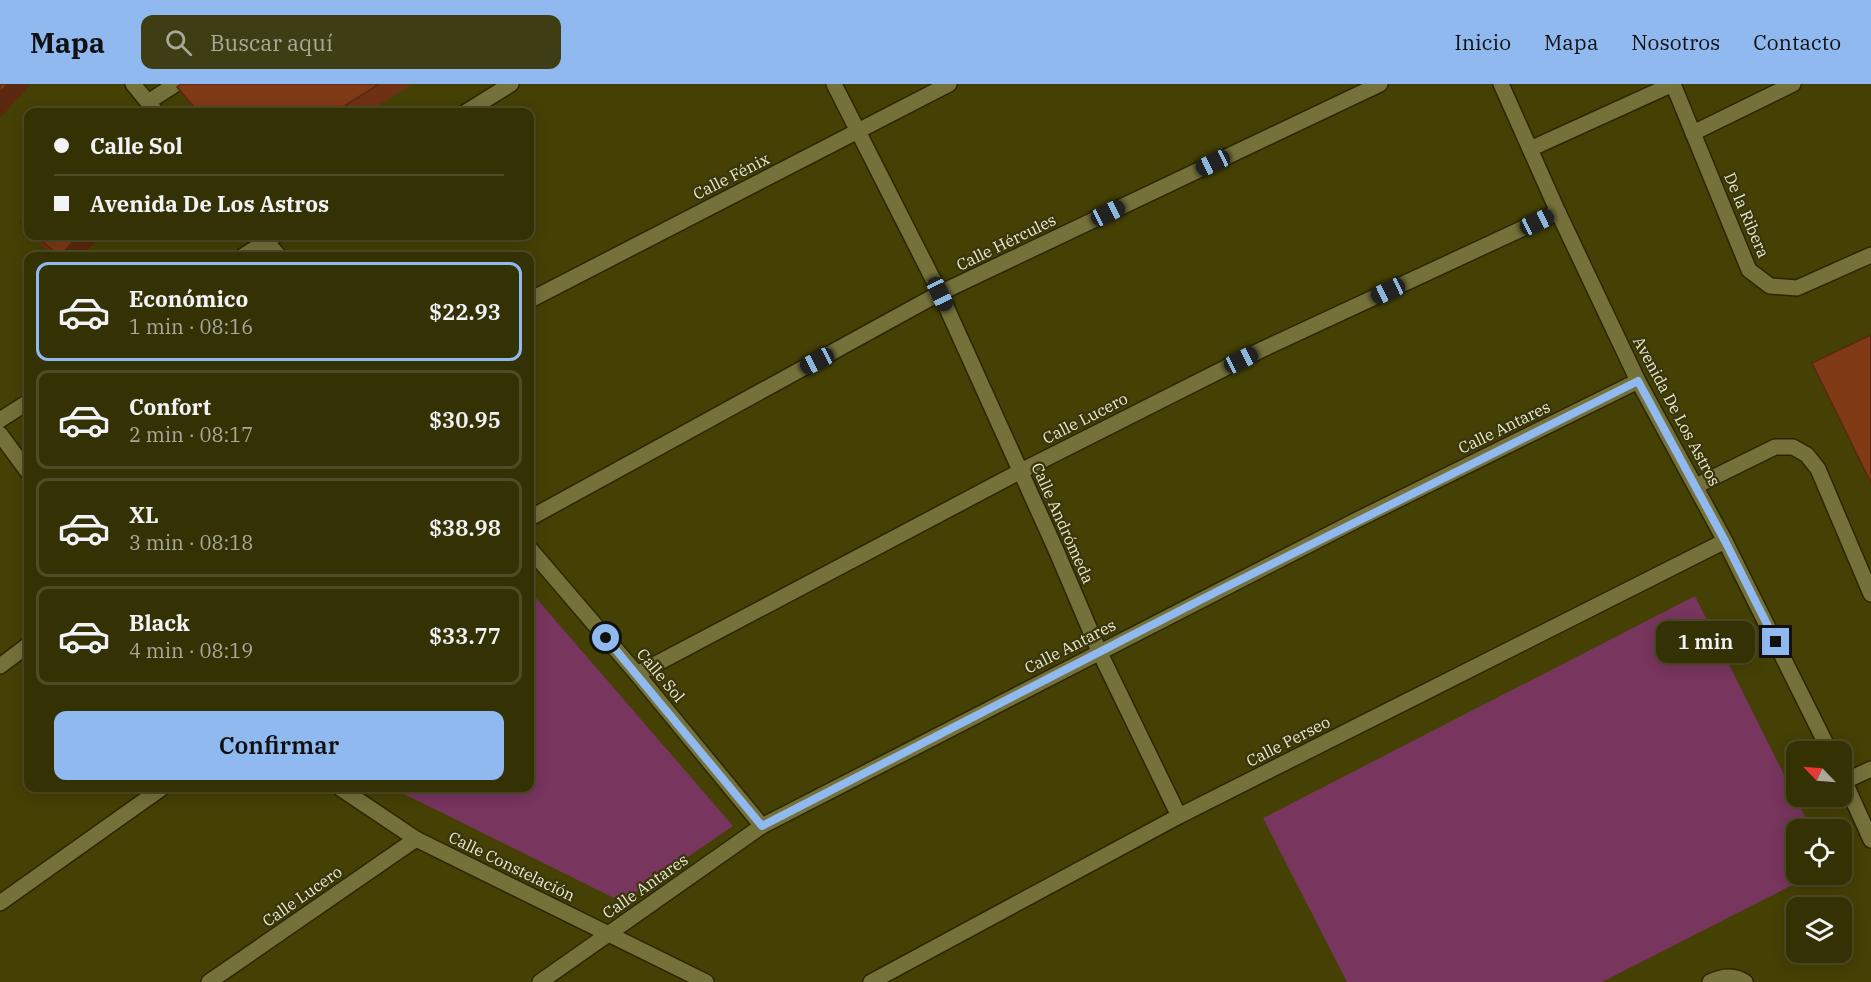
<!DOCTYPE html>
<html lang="es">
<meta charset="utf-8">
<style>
:root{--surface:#343104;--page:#3f3d13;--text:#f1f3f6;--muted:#a9a99a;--line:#4e4c26;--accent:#90b9f0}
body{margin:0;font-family:"IBM Plex Serif",serif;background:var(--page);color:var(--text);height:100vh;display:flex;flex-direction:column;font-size:22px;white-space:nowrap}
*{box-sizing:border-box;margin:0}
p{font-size:20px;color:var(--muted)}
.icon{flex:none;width:33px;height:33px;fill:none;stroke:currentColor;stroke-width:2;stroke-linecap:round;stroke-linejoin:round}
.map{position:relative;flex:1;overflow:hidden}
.side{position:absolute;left:24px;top:168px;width:510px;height:540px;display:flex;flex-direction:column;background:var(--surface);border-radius:12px;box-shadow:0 3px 15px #0003,0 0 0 2px var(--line)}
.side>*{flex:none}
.guide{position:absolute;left:24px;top:24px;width:510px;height:132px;border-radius:12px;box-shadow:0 3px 15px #0003,0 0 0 2px var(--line);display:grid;align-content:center;height:132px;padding:0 30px;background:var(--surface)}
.needle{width:39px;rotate:295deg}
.tools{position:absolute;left:1786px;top:657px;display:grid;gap:12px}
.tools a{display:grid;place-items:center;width:66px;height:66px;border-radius:12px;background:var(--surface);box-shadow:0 3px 15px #0003,0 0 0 2px var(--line);font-size:30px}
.end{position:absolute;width:27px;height:27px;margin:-14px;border:8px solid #90b9f0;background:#111;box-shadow:0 0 0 3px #111}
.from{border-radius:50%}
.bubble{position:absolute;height:42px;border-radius:12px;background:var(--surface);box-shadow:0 3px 15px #0003,0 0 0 2px var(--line);font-size:20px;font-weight:600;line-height:42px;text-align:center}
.car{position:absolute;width:18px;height:36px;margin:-18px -9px;border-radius:8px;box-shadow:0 0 4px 2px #0007;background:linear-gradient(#222 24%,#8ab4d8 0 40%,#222 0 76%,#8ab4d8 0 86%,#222 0)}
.guide b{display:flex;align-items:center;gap:21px;height:57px;font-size:22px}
.guide b+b{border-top:2px solid var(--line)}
.guide i{width:15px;height:15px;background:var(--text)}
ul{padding:10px 0 0;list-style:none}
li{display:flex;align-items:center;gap:18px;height:99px;margin:0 12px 9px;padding:0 18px;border:3px solid var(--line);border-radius:12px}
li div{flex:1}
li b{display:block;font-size:22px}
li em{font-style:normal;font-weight:600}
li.active{border-color:var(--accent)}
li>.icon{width:54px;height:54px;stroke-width:1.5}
.primary-button{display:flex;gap:12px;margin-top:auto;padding:12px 30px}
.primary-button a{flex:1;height:69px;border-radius:12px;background:var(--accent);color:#111;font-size:24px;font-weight:600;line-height:69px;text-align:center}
header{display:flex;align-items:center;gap:36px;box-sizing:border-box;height:84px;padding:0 30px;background:var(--accent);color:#111}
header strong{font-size:28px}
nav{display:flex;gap:33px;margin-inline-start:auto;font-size:21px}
.search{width:420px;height:54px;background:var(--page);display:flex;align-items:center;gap:15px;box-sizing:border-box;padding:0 21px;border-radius:12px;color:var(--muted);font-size:22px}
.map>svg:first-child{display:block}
</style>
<header>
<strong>Mapa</strong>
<div class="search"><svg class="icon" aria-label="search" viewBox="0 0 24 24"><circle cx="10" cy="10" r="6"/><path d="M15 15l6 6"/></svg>Buscar aquí</div>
<nav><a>Inicio</a><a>Mapa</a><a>Nosotros</a><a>Contacto</a></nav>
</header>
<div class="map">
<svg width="1871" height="898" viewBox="0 0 1871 898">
<rect width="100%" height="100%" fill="#454105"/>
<g fill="#78355e">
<path d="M 530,507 L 733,742 L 622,818 L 392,704 L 530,704 Z"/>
<path d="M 1695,512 L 1811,745 L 1797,746 L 1797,790 L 1812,791 L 1602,898 L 1347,898 L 1263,734 Z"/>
</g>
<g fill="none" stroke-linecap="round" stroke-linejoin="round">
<defs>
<g id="service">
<path d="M 1696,402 L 1775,363 L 1793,363 L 1807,371 L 1818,385 L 1871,510"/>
<path d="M 1845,697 L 1871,685"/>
<path d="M 1710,898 C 1722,892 1733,890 1745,898"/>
</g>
<g id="minor">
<path d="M 133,0 L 156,28"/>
<path d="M 834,0 L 940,209 L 1056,466 L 1099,567 L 1179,732"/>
<path d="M 1673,0 L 1749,186 L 1770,202 L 1797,204 L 1871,171"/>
<path d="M 148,18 L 176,0"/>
<path d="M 466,28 L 511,0"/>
<path d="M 1693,49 L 1793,0"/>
<path d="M 1530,65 L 1673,0"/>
<path d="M 261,152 L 279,172"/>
<path d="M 243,172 L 275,152"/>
<path d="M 530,216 L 949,0"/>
<path d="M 0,336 L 28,318"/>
<path d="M 0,350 L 28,388"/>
<path d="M 530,434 L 940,209 L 1380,0"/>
<path d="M 530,465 L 637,590 L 762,742"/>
<path d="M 0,582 L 28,561"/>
<path d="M 637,590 L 1021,387 L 1261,266 L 1558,128"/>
<path d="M 340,704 L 416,755 L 706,898"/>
<path d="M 0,819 L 162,704"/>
<path d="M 209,898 L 416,755"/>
<path d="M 540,898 L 762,742 L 1357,436 L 1638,297"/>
<path d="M 871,898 L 1179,732 L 1725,457"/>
</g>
<g id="tertiary">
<path d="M 1501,0 L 1558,128 L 1638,297 L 1725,457 L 1830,668"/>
<path d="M 1842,692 L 1871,756"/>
</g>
</defs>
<use href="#service" stroke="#2a2700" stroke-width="18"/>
<use href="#minor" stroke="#2a2700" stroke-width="18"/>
<use href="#tertiary" stroke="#2a2700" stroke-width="18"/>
<use href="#service" stroke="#75713b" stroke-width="15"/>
<use href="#minor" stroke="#75713b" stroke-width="15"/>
<use href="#tertiary" stroke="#75713b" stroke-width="15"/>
</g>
<g fill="#6e3213">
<path d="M 181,0 L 412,0 L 368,28 L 196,28 L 177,3 Z"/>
<path d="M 21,139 L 28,145 L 28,150 Z"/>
<path d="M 30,152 L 101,152 L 82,172 L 54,172 Z"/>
</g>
<g fill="#5a290f">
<path d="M 8,0 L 31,0 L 0,34 L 0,8 Z"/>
<path d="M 78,152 L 101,152 L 82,172 L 60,172 Z"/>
</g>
<g fill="#803a16" stroke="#5a290f" stroke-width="1.5">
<path d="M 0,0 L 8,0 L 0,8 Z"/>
<path d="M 181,0 L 379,0 L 335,28 L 198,28 L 177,3 Z"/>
<path d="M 28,130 L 28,145 L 21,139 Z"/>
<path d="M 36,152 L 78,152 L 60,172 Z"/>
<path d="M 1871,251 L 1871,399 L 1812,279 Z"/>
</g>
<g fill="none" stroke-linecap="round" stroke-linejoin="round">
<path stroke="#90b9f0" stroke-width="8" d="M 606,554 L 762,742 L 1218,507 L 1638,297 L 1725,457 L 1776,558"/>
</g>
<g text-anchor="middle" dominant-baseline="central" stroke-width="4.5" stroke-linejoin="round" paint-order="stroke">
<g font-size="16" fill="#eae9cd" stroke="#39360c">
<text transform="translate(731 92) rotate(-27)">Calle Fénix</text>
<text transform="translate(1747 131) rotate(67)">De la Ribera</text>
<text transform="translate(1006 158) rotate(-26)">Calle Hércules</text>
<text transform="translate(1677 327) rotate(62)">Avenida De Los Astros</text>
<text transform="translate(1085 334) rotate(-27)">Calle Lucero</text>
<text transform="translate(1504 343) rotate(-26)">Calle Antares</text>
<text transform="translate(1063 439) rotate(66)">Calle Andrómeda</text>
<text transform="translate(1070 562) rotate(-27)">Calle Antares</text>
<text transform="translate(661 591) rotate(50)">Calle Sol</text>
<text transform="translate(1288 657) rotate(-27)">Calle Perseo</text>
<text transform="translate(512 782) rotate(26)">Calle Constelación</text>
<text transform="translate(645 802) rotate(-35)">Calle Antares</text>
<text transform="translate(302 812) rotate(-35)">Calle Lucero</text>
</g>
</g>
</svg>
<div class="tools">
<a><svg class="needle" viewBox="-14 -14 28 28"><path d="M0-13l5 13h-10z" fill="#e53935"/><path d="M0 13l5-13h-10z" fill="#a9a99a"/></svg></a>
<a><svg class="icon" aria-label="locate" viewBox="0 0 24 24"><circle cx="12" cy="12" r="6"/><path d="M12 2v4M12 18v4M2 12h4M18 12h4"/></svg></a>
<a><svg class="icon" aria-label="layers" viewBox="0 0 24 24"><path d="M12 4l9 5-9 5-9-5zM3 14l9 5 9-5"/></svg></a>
</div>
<i class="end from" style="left:606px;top:554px"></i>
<i class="end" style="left:1776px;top:558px"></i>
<div class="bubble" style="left:1656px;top:537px;width:99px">1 min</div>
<i class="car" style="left:1213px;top:79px;rotate:245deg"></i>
<i class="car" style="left:1108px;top:129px;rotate:64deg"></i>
<i class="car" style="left:1537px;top:138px;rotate:65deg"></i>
<i class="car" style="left:1388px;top:207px;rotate:245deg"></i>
<i class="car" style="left:940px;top:210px;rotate:155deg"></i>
<i class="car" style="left:1241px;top:276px;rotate:63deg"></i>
<i class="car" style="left:817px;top:277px;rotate:242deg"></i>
<div class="guide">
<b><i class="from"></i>Calle Sol</b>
<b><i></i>Avenida De Los Astros</b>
</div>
<section class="side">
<ul>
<li class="active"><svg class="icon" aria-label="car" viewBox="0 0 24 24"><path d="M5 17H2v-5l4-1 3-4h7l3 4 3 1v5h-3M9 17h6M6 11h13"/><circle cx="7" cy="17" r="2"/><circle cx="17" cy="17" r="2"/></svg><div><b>Económico</b><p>1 min · 08:16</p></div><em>$22.93</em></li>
<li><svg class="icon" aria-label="car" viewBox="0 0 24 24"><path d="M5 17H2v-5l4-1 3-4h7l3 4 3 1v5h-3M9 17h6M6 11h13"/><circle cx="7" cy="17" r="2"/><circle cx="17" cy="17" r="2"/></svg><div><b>Confort</b><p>2 min · 08:17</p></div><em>$30.95</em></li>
<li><svg class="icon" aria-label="car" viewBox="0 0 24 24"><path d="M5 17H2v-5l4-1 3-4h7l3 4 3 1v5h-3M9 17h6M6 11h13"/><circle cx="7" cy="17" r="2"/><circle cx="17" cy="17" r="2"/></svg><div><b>XL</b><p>3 min · 08:18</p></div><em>$38.98</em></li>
<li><svg class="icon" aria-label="car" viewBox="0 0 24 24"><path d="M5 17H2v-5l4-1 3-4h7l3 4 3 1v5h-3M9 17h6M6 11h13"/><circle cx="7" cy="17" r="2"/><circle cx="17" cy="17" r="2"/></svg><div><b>Black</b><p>4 min · 08:19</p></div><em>$33.77</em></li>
</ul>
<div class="primary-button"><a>Confirmar</a></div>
</section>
</div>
